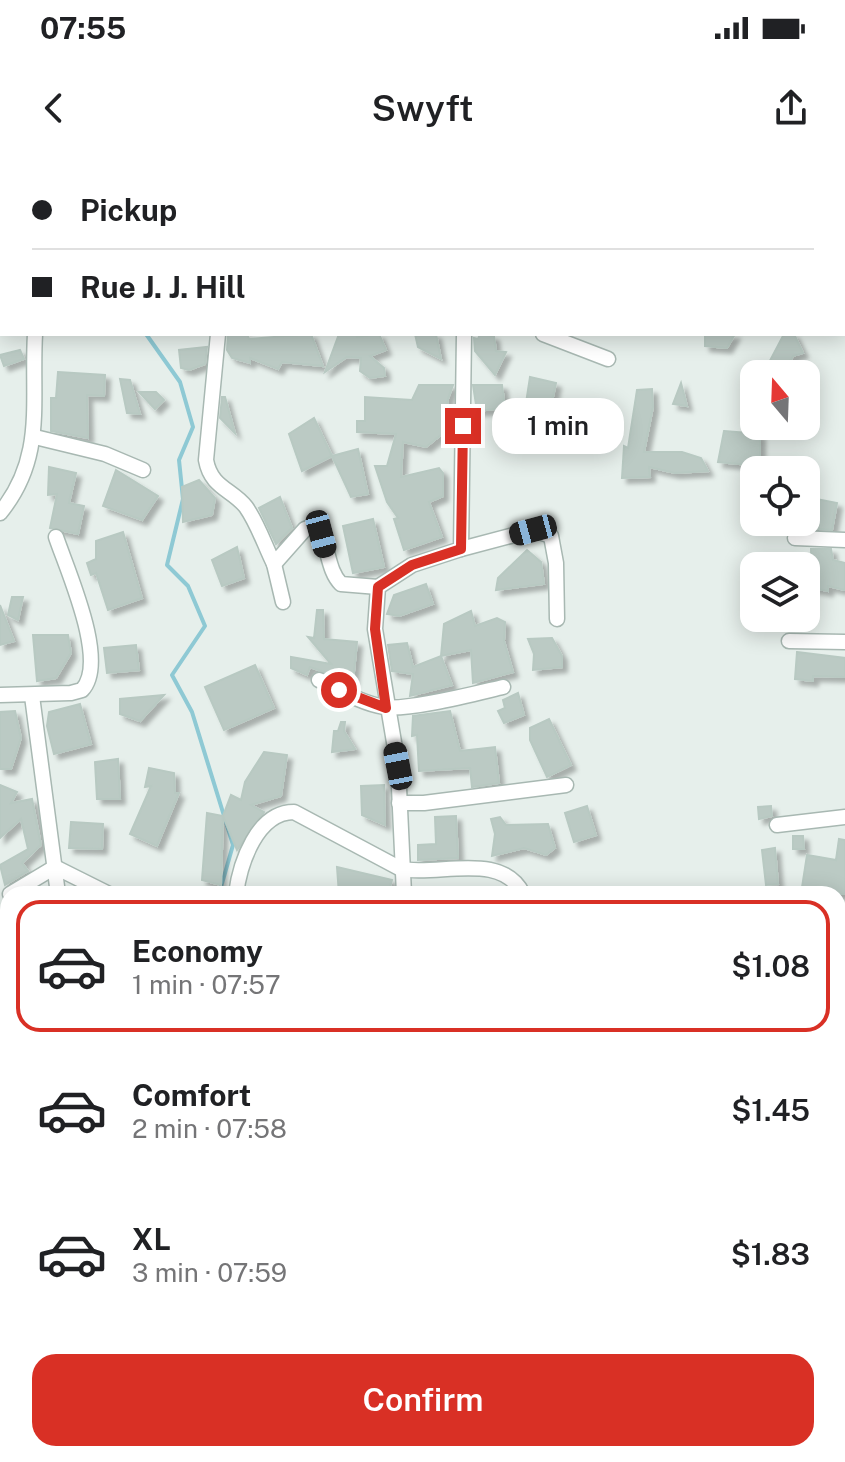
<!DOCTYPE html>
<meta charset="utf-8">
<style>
:root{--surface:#fff;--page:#f6f6f6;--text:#202124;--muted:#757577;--line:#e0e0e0;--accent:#d93025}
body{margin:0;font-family:"Public Sans",sans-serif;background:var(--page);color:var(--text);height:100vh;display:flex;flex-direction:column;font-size:30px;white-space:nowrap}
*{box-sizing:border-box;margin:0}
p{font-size:26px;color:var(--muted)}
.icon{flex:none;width:44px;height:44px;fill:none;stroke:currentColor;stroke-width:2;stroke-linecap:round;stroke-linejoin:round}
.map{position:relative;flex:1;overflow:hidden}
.drawer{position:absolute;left:0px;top:726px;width:846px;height:576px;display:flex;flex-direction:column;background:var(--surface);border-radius:24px 24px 0 0;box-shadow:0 4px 20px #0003}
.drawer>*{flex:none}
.banner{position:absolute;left:0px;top:0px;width:846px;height:176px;box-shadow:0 4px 20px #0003;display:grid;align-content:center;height:176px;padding:0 32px;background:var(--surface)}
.needle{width:52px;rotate:341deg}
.controls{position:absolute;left:740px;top:200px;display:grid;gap:16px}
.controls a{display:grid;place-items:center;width:80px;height:80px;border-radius:16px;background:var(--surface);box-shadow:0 4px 20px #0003;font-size:40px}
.end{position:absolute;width:36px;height:36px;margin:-18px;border:10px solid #d93025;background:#fff;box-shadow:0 0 0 4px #fff}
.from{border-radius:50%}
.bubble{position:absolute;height:56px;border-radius:24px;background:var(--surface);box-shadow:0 4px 20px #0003;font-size:26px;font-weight:600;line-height:56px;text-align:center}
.car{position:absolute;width:24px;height:48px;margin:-24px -12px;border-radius:10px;box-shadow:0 0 6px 2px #0007;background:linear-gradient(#222 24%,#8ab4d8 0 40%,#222 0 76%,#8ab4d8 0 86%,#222 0)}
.banner b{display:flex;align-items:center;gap:28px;height:76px;font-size:30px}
.banner b+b{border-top:2px solid var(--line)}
.banner i{width:20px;height:20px;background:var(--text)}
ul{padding:14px 0 0;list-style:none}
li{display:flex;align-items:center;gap:24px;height:132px;margin:0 16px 12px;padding:0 16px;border:4px solid transparent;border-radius:24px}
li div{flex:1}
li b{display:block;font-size:30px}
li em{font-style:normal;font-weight:600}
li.on{border-color:var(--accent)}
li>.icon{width:72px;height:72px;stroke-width:1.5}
.button{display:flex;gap:16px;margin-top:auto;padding:16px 32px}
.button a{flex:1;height:92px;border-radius:24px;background:var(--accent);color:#fff;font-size:32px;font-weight:600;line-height:92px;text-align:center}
.status{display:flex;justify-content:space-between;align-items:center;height:56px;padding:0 40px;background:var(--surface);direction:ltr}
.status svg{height:22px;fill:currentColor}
header{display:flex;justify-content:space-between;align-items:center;height:104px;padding:0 32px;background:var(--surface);font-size:36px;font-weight:600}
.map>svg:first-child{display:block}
</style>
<div class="status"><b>07:55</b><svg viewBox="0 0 49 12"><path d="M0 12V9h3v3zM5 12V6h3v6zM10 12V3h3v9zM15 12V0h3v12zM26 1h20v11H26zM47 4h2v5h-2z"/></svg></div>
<header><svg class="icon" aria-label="back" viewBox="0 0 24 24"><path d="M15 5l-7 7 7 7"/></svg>Swyft<svg class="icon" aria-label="share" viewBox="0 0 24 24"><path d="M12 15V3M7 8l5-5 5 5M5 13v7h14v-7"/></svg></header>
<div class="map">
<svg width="845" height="1302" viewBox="0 0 845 1302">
<defs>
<filter id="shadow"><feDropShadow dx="5" dy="5" stdDeviation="2" flood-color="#0004"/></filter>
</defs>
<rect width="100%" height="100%" fill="#e6efeb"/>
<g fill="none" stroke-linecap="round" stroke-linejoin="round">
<g stroke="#8ec9d4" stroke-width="4">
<path d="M 0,2 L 2,2"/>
<path d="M 146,174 L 180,222 L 193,267 L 179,300 L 183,339 L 167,405 L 188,426 L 205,466 L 172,515 L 192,552 L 233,685 L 219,734"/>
</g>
</g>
<g fill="#bbcac4" stroke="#b8c9c2" stroke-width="2" filter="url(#shadow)">
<path d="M 228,174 L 247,174 L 249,179 L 311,174 L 323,206 L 282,202 L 278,209 L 250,198 L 250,203 L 232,198 L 227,190 Z"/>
<path d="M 339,174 L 356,174 L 357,177 L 379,174 L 386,190 L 370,196 L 384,208 L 385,216 L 370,218 L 360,211 L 361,198 L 347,197 L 325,212 Z"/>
<path d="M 415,174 L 436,174 L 441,199 L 418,187 Z"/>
<path d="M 480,174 L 494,176 L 496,191 L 506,192 L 495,215 L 475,191 L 474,178 L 478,179 Z"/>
<path d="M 705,174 L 735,174 L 727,188 L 705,186 Z"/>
<path d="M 784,174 L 794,174 L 803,193 L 793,196 L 784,214 L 763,214 Z"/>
<path d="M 207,187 L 205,204 L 189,210 L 181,208 L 179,190 Z"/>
<path d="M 20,190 L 24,199 L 4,206 L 0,195 Z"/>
<path d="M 58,212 L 105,215 L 104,236 L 87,235 L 88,278 L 51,271 L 51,238 L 56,238 Z"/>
<path d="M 530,217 L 556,223 L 545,275 L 522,269 Z"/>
<path d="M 120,219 L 130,220 L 140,254 L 127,253 Z"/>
<path d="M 681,223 L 687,246 L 673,244 Z"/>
<path d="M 419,225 L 453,225 L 448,239 L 446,271 L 426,287 L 403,282 L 401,317 L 439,308 L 443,313 L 443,336 L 429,342 L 442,377 L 404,390 L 394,359 L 398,358 L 387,342 L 375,306 L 387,306 L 396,274 L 357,272 L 357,261 L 365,261 L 365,237 L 412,240 Z"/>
<path d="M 473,225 L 502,225 L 505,248 L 477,251 Z"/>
<path d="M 652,229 L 653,247 L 644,292 L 682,292 L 701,298 L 708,311 L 675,313 L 649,307 L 650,317 L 622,318 L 624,286 L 628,288 L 637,230 Z"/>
<path d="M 139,232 L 156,232 L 164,240 L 155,249 Z"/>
<path d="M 222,237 L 225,237 L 235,273 L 220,258 Z"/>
<path d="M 314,258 L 332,296 L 302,311 L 289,274 Z"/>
<path d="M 724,271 L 760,274 L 760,306 L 718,302 Z"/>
<path d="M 358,289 L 368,334 L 351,337 L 332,296 Z"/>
<path d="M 49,307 L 76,313 L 69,343 L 84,346 L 78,374 L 50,368 L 57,334 L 48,335 Z"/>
<path d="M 116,310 L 158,336 L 142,360 L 103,346 Z"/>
<path d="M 199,320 L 215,338 L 212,355 L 183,362 L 182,327 Z"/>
<path d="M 280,337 L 292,368 L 276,384 L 259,348 Z"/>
<path d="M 806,337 L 837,343 L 832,370 L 806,368 Z"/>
<path d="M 373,359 L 384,407 L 353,413 L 343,366 Z"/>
<path d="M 123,372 L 142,438 L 108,450 L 96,413 L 91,415 L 87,403 L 96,399 L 96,381 Z"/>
<path d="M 237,387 L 244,418 L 222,426 L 212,400 Z"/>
<path d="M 811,389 L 831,389 L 833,400 L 845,403 L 845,430 L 828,426 L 828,431 L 812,428 Z"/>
<path d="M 527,390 L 541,402 L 544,424 L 496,430 L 498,418 Z"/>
<path d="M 426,424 L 433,444 L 399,456 L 387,454 L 394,435 Z"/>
<path d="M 12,437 L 23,437 L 18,460 L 8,455 Z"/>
<path d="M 0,445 L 14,481 L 0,485 Z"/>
<path d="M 317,450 L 323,450 L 324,479 L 357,482 L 353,522 L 310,507 L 307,515 L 291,508 L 291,497 L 331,504 L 308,477 L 314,478 Z"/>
<path d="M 471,451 L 475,466 L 497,458 L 505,462 L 504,481 L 513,512 L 473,523 L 471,490 L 441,496 L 444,464 Z"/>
<path d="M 33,475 L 68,475 L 71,493 L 56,518 L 37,521 Z"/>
<path d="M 552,478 L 562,496 L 562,507 L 533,510 L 534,494 L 528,479 Z"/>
<path d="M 407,483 L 413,507 L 441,496 L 452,525 L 410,536 L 413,514 L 392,511 L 388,485 Z"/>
<path d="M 136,485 L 139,510 L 107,513 L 104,488 Z"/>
<path d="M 797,492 L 845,498 L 845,517 L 813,516 L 813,521 L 795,519 Z"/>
<path d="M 255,505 L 274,548 L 224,570 L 205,527 Z"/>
<path d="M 518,533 L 524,555 L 504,563 L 498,551 L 505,548 L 503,540 Z"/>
<path d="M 164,535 L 140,561 L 120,554 L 120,539 Z"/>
<path d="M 80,544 L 91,584 L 54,594 L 47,566 L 49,552 Z"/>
<path d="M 15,551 L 21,578 L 11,609 L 0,609 L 0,552 Z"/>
<path d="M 450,551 L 460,591 L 495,587 L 499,623 L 472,627 L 470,608 L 419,611 L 417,575 L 412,576 L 413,556 Z"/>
<path d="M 549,559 L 571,605 L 547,617 L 530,580 L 530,568 Z"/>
<path d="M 341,562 L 345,562 L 344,571 L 355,589 L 332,592 L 334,571 L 338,571 Z"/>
<path d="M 264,592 L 287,595 L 281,636 L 251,645 L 264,652 L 237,690 L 223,656 L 231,635 L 241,640 L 245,622 Z"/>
<path d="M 118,599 L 120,639 L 97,639 L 95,602 Z"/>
<path d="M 149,608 L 174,613 L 175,633 L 179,633 L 157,686 L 130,674 L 151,626 L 145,627 Z"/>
<path d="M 0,625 L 17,632 L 11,643 L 32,639 L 41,685 L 22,703 L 28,711 L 5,725 L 0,705 L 28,689 L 21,659 L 0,678 Z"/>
<path d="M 384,625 L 385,665 L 362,655 L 361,626 Z"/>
<path d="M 587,646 L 596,675 L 574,682 L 565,653 Z"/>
<path d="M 771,646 L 772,656 L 759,659 L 758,647 Z"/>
<path d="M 207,653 L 223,656 L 221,725 L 202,720 Z"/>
<path d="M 456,656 L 458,698 L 418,700 L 418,685 L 436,684 L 435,657 Z"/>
<path d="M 500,657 L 506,665 L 548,664 L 555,688 L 546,695 L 524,688 L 492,696 L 495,674 L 491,659 Z"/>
<path d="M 71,662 L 103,664 L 102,689 L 69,688 Z"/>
<path d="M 793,676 L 803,676 L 804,689 L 793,689 Z"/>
<path d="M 839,679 L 845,680 L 845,734 L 801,734 L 807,695 L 836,700 Z"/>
<path d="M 775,688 L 778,724 L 766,725 L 762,690 Z"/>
<path d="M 337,707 L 392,720 L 388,734 L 339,734 Z"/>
</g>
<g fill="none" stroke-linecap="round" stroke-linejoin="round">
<defs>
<g id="minor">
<path d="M 510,2 L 511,0"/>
<path d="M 716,2 L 717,0"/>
<path d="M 844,32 L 845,30"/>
<path d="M 844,164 L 845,165"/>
<path d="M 218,174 L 206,300 C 211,328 232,329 246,347 C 258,364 265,386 274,404 L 305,369 L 313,366 C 330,378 325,408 341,424 L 378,427"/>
<path d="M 543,174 L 608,199"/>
<path d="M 35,277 L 105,294 L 143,310"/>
<path d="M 0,353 C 46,297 31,241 35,174"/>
<path d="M 795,378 L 845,380"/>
<path d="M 461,389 L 533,370 L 551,376 L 556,403 L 557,459"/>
<path d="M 274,404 L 283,442"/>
<path d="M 789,481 L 845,482"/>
<path d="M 319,520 C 340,530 361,543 384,547 C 408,551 477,533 503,527"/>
<path d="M 0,535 L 71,533 L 82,530 C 109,502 67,410 56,377"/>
<path d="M 32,536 L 58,734"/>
<path d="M 399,643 L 424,643 L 566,625"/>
<path d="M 777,665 L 845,657"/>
<path d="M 10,734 L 55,707 L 109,734"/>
<path d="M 236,734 C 240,703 257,652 294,652 L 401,709 C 440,716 502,691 523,734"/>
<path d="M 404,734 L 398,606 L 375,469 L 378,427 L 412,405 L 461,389 L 464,174"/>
<path d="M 0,887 L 8,898"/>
<path d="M 838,1106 L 845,1105"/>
<path d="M 0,1146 L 8,1141"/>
<path d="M 838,1281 L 845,1280"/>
<path d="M 650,1294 L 706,1300 L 749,1294"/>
<path d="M 0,1295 L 53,1302"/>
<path d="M 136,1302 L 139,1294"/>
<path d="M 385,1302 L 402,1294"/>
<path d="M 596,1302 L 599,1294"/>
</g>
</defs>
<use href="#minor" stroke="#a8b8b2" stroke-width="17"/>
<use href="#minor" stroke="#fff" stroke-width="14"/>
</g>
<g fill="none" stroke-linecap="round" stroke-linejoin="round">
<path stroke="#d93025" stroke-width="10" d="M 339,530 L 386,548 L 375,469 L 378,427 L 412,405 L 461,389 L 463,266"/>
</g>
</svg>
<div class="controls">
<a><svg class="needle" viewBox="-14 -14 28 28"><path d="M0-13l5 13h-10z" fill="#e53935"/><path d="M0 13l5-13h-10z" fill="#757577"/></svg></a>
<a><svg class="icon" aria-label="locate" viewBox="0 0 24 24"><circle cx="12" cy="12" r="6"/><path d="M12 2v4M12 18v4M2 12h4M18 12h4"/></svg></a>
<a><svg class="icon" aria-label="layers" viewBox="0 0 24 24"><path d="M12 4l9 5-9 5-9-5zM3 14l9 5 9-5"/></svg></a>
</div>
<i class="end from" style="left:339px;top:530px"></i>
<i class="end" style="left:463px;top:266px"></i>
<div class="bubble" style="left:492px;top:238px;width:132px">1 min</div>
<i class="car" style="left:533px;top:370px;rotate:255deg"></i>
<i class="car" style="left:321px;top:374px;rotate:165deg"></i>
<i class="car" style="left:398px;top:606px;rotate:349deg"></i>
<div class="banner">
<b><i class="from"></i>Pickup</b>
<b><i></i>Rue J. J. Hill</b>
</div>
<section class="drawer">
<ul>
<li class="on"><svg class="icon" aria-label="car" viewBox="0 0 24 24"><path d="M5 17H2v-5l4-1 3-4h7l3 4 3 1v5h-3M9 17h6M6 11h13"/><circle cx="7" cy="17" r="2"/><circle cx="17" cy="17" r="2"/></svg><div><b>Economy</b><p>1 min · 07:57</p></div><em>$1.08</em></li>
<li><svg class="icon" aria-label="car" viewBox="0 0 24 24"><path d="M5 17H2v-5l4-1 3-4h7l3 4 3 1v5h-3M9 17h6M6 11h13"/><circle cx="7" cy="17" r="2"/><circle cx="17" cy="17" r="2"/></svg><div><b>Comfort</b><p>2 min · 07:58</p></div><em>$1.45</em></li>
<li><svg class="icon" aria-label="car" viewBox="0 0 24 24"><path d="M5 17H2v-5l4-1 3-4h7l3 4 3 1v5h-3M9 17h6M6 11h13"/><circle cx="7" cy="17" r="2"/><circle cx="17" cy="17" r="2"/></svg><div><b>XL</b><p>3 min · 07:59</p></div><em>$1.83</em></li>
</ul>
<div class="button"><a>Confirm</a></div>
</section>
</div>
